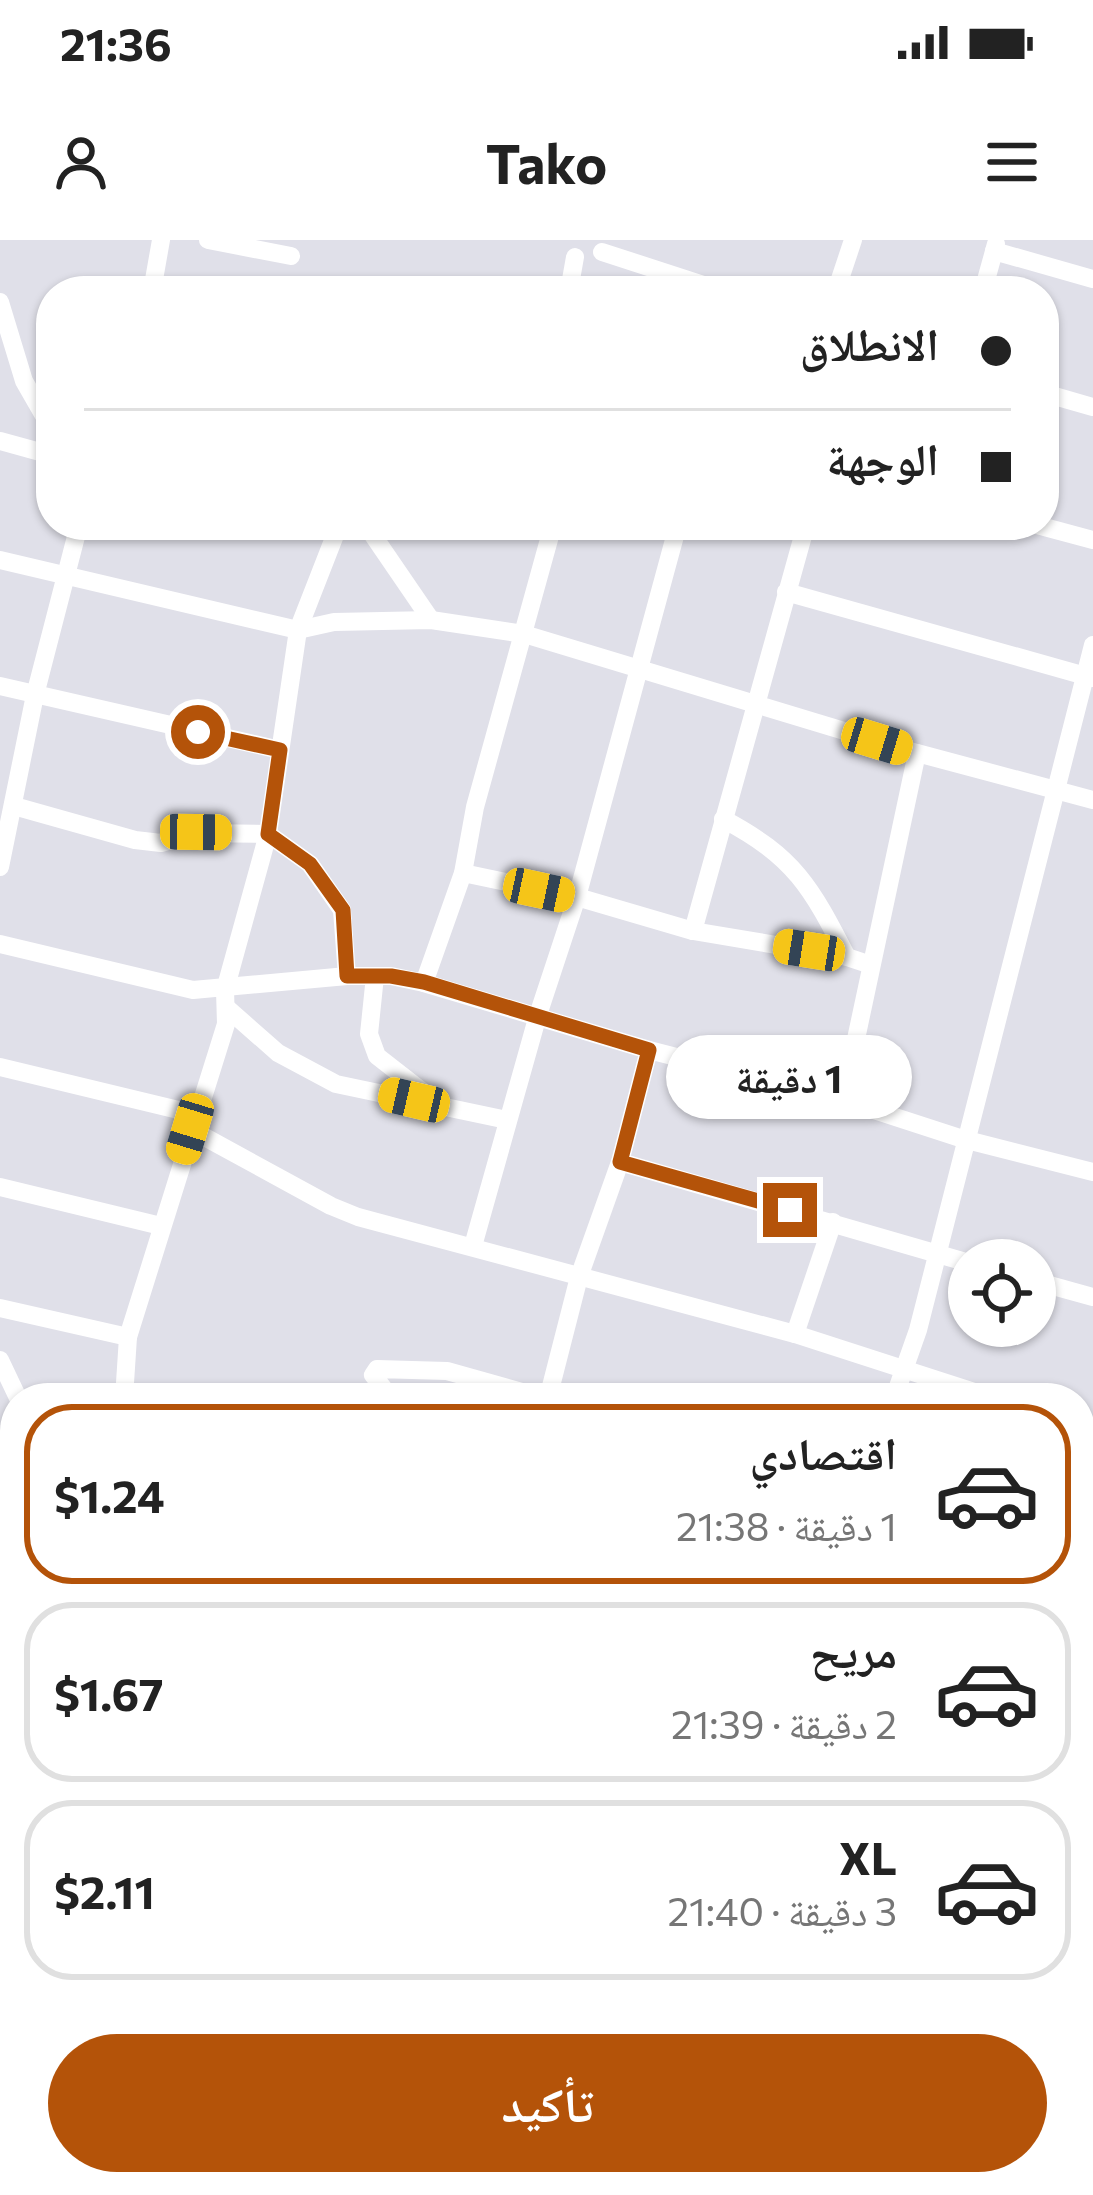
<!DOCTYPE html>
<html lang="ar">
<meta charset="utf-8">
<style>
:root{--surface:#fff;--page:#f2f2f2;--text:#222;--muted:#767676;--line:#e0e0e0;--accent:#b45309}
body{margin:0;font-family:Commissioner,"Noto Naskh Arabic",sans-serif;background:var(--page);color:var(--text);direction:rtl;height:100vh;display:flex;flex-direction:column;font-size:45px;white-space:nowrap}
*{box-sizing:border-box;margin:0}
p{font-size:39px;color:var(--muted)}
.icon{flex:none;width:66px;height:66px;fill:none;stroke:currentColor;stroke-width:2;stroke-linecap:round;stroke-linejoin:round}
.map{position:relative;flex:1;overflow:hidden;direction:ltr}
.drawer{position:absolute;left:0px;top:1143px;width:1095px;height:813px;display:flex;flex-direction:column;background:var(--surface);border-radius:48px 48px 0 0;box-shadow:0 3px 9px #0004;direction:rtl}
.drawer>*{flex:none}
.hud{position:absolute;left:36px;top:36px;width:1023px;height:264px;border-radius:48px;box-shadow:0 3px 9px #0004;direction:rtl;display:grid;align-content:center;height:264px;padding:0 48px;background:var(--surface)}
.tools{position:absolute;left:948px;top:999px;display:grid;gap:24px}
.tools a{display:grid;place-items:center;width:108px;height:108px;border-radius:50%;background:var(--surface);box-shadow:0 3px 9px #0004;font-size:60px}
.end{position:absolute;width:54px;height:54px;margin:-27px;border:15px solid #b45309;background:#fff;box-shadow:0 0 0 6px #fff}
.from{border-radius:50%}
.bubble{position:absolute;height:84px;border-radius:42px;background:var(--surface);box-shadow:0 3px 9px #0004;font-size:39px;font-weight:700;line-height:84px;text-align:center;direction:rtl}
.car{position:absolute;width:36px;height:72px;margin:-36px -18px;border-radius:15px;box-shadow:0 0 9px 3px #0007;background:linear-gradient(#f5c518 24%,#345 0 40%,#f5c518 0 76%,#345 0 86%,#f5c518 0)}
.hud b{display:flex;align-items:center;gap:42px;height:114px;font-size:45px}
.hud b+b{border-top:3px solid var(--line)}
.hud i{width:30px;height:30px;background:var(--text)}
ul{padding:21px 0 0;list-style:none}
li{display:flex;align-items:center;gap:36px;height:180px;margin:0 24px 18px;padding:0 24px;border:6px solid var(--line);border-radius:48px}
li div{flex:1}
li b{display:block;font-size:45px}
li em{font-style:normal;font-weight:700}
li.active{border-color:var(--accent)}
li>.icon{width:108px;height:108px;stroke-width:1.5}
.cta{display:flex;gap:24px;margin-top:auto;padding:24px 48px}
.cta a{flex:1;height:138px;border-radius:72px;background:var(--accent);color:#fff;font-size:48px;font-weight:700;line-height:138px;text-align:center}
.status{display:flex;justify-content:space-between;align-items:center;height:84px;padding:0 60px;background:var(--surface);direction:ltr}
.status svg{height:33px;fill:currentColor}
header{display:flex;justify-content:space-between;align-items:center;height:156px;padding:0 48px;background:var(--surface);font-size:54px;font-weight:700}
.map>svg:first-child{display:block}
</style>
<div class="status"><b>21:36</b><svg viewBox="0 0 49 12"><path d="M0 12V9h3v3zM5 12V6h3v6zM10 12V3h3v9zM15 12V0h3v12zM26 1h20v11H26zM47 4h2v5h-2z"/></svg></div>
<header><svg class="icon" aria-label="menu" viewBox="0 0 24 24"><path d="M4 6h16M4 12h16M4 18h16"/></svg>Tako<svg class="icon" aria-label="person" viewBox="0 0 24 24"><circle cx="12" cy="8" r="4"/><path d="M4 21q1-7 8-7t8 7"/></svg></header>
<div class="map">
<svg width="1093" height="1955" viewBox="0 0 1093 1955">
<rect width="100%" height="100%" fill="#e0e0e9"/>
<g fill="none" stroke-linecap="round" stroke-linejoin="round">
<g stroke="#fff" stroke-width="18">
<path d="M 208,0 L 291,16"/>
<path d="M 994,11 L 1093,39"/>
<path d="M 602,12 L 722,51"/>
<path d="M 152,51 L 161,0"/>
<path d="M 569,51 L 575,17"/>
<path d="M 836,51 L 853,0"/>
<path d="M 983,51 L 996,4"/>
<path d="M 0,62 L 24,141 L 51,188"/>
<path d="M 1044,153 L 1093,167"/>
<path d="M 0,201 L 51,215"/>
<path d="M 366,285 L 431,380"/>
<path d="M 1037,285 L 1093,300"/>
<path d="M 0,320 L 298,390 L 334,382 L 431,380 L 524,394 L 917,513 L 1093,560"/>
<path d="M 786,352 L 1093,438"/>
<path d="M 0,446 L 280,510"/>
<path d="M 14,566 L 135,600 L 161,603 L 197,593 L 268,594 L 310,624 L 342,670 L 347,736"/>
<path d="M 723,579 C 795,617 811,647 847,717"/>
<path d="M 0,627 L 35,455 L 79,285"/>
<path d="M 463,633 L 577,657 L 693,691 L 847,717 L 871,725"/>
<path d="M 693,691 L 806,285"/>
<path d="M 0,704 L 193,750 L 347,736 L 391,736 L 424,743 L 649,810 L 843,860 L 963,899 L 1093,932"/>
<path d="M 375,736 L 369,794 L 377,816 L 436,862"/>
<path d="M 424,743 L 463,633 L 475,567 L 553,285"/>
<path d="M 228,769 L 278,813 L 336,844 L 507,880"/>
<path d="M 0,827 L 195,874"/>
<path d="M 843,860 L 917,513"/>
<path d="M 190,889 L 331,966 L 358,977 L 795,1094 L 993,1158"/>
<path d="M 620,922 L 969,1023"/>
<path d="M 0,947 L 161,986"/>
<path d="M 473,1006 L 538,775 L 577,657 L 678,285"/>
<path d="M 1035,1041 L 1093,1057"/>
<path d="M 0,1068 L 128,1097 L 226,784 L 225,750 L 268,594 L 298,390 L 339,285"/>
<path d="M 795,1094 L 833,982"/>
<path d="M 0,1120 L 18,1158"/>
<path d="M 124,1158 L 128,1097"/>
<path d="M 391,1158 L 373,1135 L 377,1129 L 447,1131 L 543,1158"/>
<path d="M 548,1158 L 579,1037 L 620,922 L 649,810"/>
<path d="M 894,1158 L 918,1090 L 1093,405"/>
<path d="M 1080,1184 L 1093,1187"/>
<path d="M 0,1219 L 15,1225"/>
<path d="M 1080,1313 L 1093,1317"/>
<path d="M 1080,1436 L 1093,1440"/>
<path d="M 1080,1563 L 1093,1567"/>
<path d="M 1080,1649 L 1093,1595"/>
<path d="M 1080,1717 L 1093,1720"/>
<path d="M 1080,1860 L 1093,1863"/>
<path d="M 0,1864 L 15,1882"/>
<path d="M 58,1941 L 68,1955"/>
<path d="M 202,1941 L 206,1955"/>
<path d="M 889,1941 L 903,1955"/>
<path d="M 1021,1941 L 1064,1955"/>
<path d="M 461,1955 L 485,1941"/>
</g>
</g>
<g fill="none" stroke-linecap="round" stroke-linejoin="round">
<path stroke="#b45309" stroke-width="15" d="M 198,492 L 280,510 L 268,594 L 310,624 L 343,670 L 347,736 L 391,736 L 424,742 L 649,810 L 620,922 L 790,970"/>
</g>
</svg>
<div class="tools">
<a><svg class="icon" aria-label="locate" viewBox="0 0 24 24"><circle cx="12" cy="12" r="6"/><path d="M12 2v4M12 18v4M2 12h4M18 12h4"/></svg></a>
</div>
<i class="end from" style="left:198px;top:492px"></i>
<i class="end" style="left:790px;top:970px"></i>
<div class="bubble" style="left:666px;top:795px;width:246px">1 دقيقة</div>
<i class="car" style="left:877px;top:501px;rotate:107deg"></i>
<i class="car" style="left:196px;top:592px;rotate:91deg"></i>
<i class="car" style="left:539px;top:650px;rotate:102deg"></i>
<i class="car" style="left:809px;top:710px;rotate:279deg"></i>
<i class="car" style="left:414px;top:860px;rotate:283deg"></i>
<i class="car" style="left:190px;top:889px;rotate:197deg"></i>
<div class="hud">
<b><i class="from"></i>الانطلاق</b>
<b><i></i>الوجهة</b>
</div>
<section class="drawer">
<ul>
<li class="active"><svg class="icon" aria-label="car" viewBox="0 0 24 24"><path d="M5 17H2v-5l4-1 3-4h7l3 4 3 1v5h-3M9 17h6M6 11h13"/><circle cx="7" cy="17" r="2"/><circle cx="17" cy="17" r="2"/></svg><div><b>اقتصادي</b><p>1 دقيقة · 21:38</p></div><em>$1.24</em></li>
<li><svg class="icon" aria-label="car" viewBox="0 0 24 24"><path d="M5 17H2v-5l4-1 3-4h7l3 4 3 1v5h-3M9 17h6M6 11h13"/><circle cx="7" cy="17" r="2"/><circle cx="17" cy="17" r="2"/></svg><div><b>مريح</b><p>2 دقيقة · 21:39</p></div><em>$1.67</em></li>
<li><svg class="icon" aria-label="car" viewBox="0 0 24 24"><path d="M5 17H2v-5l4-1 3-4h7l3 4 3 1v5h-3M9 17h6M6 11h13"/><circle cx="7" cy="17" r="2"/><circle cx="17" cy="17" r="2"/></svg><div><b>XL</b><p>3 دقيقة · 21:40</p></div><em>$2.11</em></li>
</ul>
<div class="cta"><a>تأكيد</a></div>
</section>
</div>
